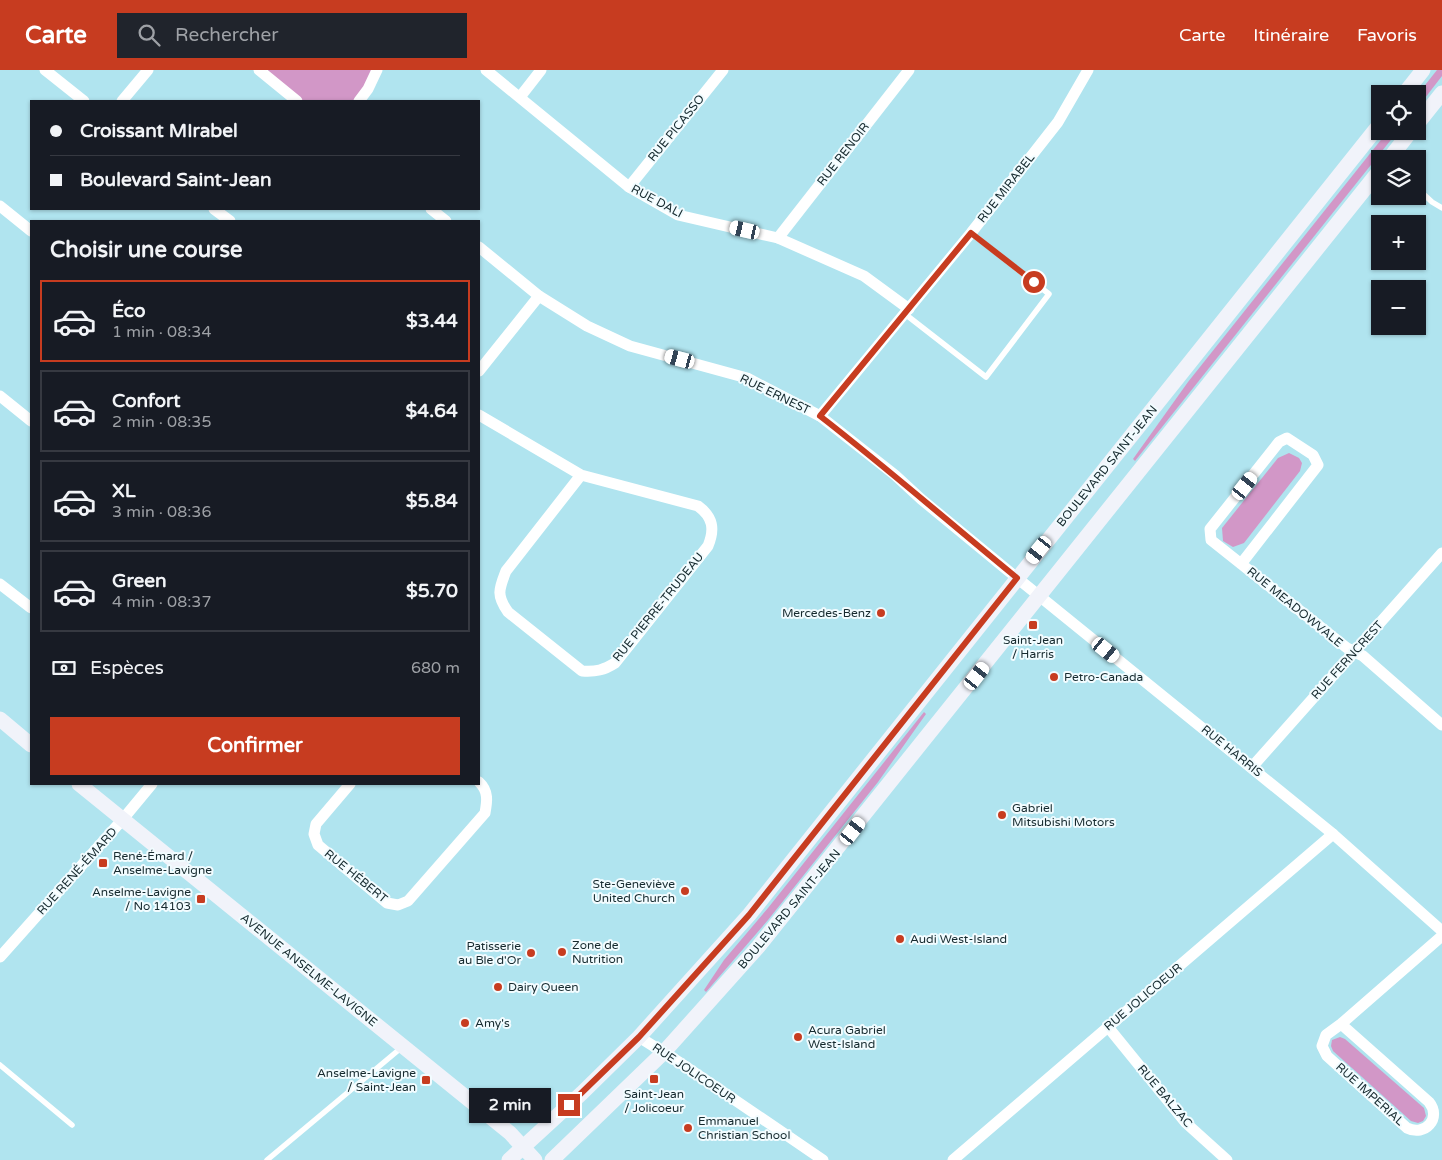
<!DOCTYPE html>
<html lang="fr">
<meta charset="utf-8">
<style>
:root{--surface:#171b24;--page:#20242c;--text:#f1f3f6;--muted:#9ea1a6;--line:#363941;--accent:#c73c20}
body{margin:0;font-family:"Varela Round",sans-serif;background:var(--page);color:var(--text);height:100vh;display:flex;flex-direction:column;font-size:19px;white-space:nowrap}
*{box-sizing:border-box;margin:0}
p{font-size:16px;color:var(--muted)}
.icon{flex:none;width:28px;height:28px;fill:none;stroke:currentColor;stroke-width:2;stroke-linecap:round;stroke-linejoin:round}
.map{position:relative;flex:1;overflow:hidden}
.side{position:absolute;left:30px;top:150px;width:450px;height:565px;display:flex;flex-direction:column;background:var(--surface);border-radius:0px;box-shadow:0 1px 4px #0004}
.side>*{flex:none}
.guide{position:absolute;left:30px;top:30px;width:450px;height:110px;border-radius:0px;box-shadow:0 1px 4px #0004;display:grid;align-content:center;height:110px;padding:0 20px;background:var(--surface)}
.fabs{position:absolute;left:1371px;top:15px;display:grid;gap:10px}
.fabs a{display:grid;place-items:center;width:55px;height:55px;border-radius:0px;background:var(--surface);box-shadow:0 1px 4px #0004;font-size:25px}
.end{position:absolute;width:22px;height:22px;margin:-11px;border:6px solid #c73c20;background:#fff;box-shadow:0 0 0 2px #fff}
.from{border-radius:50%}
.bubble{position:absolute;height:35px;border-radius:0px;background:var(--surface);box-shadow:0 1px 4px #0004;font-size:16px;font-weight:800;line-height:35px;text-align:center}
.car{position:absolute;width:15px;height:30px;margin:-15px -8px;border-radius:6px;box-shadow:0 0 4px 1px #0007;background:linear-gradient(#fff 24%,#345 0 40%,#fff 0 76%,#345 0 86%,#fff 0)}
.guide b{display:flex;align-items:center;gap:18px;height:48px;font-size:19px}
.guide b+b{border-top:1px solid var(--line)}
.guide i{width:12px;height:12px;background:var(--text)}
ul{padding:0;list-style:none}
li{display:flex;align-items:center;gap:15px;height:82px;margin:0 10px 8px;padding:0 10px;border:2px solid var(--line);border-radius:0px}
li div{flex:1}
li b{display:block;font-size:19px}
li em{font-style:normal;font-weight:800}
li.on{border-color:var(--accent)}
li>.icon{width:45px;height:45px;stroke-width:1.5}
h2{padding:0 20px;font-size:22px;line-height:60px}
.pay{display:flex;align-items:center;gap:12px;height:55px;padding:0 20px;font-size:19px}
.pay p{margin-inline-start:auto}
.button{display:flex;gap:10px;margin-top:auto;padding:10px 20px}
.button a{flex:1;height:58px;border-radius:0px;background:var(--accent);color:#fff;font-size:20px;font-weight:800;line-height:58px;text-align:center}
header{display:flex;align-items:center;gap:30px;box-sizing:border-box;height:70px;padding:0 25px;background:var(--accent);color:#fff}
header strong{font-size:24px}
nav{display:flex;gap:28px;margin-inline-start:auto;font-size:18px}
.search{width:350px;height:45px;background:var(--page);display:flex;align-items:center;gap:12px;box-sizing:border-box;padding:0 18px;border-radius:0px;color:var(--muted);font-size:19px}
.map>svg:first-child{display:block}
</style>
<header>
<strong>Carte</strong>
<div class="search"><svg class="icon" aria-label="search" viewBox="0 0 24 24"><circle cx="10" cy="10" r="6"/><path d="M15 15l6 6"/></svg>Rechercher</div>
<nav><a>Carte</a><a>Itinéraire</a><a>Favoris</a></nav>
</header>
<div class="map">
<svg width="1442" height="1090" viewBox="0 0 1442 1090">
<rect width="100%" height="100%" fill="#b0e4ef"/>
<g fill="#d297c7">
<path d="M 259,0 L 377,0 L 359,31 L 297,31 Z"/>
<path d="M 1437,0 L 1442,0 L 1442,6 L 1418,37 L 1418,24 Z"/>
<path d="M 1388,61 L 1398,61 L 1135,391 L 1133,389 L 1188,312 Z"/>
<path d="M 1289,383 L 1299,388 L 1302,393 L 1300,401 L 1244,473 L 1233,477 L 1223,471 L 1222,458 L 1278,388 Z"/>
<path d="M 924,642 L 926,644 L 878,712 L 768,850 L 706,922 L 704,920 L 724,890 L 768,838 Z"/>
<path d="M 1340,967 L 1345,969 L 1424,1038 L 1426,1046 L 1423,1051 L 1418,1053 L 1411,1051 L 1333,981 L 1331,976 L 1332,970 Z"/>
</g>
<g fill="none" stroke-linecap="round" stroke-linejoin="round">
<g stroke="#fff" stroke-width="5.5">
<path d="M 1418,119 L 1432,132 L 1442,138"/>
<path d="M 905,244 L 986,307 L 1049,224 L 971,163"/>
<path d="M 0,995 L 72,1055"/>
<path d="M 267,1090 L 401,978"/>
</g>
<g stroke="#fff" stroke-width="11">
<path d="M 45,0 L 84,31"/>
<path d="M 259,0 L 297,31"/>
<path d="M 486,0 L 629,117 L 678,145 L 778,168 L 864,206 L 909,239"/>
<path d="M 520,27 L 541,0"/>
<path d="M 122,31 L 148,0"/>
<path d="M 359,31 L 368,19 L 377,0"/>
<path d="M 629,117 L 723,0"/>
<path d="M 0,136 L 31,161"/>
<path d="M 214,139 L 230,151"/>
<path d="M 431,139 L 446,151"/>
<path d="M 778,168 L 909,0"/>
<path d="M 479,177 L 539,226 L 587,256 L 630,276 L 747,308 L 820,346 L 895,405 L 921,429 L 1006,499 L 1333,764 L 1442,861"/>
<path d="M 479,301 L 539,226"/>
<path d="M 0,326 L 31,351"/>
<path d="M 479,345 L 581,405 L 698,436 C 713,447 715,459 708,476 L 615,593 C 604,600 596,602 582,601 L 508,542 C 496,525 499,519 506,501 L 581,405"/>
<path d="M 820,346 L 971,163 L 1058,52 L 1088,0"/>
<path d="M 1241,494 L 1318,395 L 1313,385 L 1287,368 L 1279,372 L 1210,459 L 1211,470 L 1347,578 L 1363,586 L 1442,655"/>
<path d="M 0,514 L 31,538"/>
<path d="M 1252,697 L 1442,483"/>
<path d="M 350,714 L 316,754 L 314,764 L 318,775 L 387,833 L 398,835 L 408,831 L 485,743 C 487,732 489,721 479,712"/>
<path d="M 0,887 L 123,749 L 152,714"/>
<path d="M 1341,954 L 1429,1032 C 1442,1048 1425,1067 1407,1058 L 1327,986 L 1322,976 L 1326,965 L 1341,954 L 1442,866"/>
<path d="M 1108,957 L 1186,1053 L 1227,1090"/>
<path d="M 639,967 L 682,994 L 823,1090"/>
<path d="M 953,1090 L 1333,764"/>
</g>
<g stroke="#f1f3fa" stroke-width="15">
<path d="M 1404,24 L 1423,0"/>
<path d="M 1418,53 L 1442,23"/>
<path d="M 1389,89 L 1411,61"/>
<path d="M 0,649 L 31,675"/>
<path d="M 79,714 L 510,1063 L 535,1090"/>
<path d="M 509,1090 L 582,1023 L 639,967 L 749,845 L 1380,54"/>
<path d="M 552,1090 L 664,982 L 758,877 L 1380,100"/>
</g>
</g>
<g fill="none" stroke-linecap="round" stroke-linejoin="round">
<path stroke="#c73c20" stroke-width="6" d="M 569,1035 L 639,967 L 749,845 L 1017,508 C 951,454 887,398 820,346 L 971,163 L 1034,212"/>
</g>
<g fill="#c73c20" stroke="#f2fcff" stroke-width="2">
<circle cx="881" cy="543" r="5"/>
<rect x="1028" y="550" width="10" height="10" rx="2.5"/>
<circle cx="1054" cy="607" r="5"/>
<circle cx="1002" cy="745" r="5"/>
<rect x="98" y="788" width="10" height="10" rx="2.5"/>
<circle cx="685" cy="821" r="5"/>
<rect x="196" y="824" width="10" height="10" rx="2.5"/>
<circle cx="900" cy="869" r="5"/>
<circle cx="562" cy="882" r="5"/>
<circle cx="531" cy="883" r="5"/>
<circle cx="498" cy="917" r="5"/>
<circle cx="465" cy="953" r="5"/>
<circle cx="798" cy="967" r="5"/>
<rect x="649" y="1004" width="10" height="10" rx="2.5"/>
<rect x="421" y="1005" width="10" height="10" rx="2.5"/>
<circle cx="688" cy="1058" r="5"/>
</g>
<g text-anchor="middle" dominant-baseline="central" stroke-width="4" stroke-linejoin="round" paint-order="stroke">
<g font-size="12" fill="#162a2f" stroke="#f2fcff">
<text transform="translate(676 58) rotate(-51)">RUE PICASSO</text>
<text transform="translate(843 84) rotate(-52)">RUE RENOIR</text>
<text transform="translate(1006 118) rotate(-52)">RUE MIRABEL</text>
<text transform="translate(657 131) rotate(28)">RUE DALI</text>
<text transform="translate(775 324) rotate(26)">RUE ERNEST</text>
<text transform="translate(1107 396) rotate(-51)">BOULEVARD SAINT-JEAN</text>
<text transform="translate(658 537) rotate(-51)">RUE PIERRE-TRUDEAU</text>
<text transform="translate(1295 537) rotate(39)">RUE MEADOWVALE</text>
<text transform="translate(1347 590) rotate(-48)">RUE FERNCREST</text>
<text transform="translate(1232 681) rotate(39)">RUE HARRIS</text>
<text transform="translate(77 801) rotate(-48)">RUE RENÉ-ÉMARD</text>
<text transform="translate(356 806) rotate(39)">RUE HÉBERT</text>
<text transform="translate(789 839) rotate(-50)">BOULEVARD SAINT-JEAN</text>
<text transform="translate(309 900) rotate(39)">AVENUE ANSELME-LAVIGNE</text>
<text transform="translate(1143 927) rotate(-40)">RUE JOLICOEUR</text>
<text transform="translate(694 1003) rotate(34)">RUE JOLICOEUR</text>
<text transform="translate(1370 1024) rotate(42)">RUE IMPERIAL</text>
<text transform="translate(1165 1026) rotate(50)">RUE BALZAC</text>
</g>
<g font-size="12" fill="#162a2f" stroke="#f2fcff" text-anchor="start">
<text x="871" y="543" text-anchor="end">Mercedes-Benz</text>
<text x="1033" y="570" text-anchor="middle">Saint-Jean<tspan x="1033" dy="14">/ Harris</tspan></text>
<text x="1064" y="607">Petro-Canada</text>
<text x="1012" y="738">Gabriel<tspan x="1012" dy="14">Mitsubishi Motors</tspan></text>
<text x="113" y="786">René-Émard /<tspan x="113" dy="14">Anselme-Lavigne</tspan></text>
<text x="675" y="814" text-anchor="end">Ste-Geneviève<tspan x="675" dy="14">United Church</tspan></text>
<text x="191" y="822" text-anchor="end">Anselme-Lavigne<tspan x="191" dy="14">/ No 14103</tspan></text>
<text x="910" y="869">Audi West-Island</text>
<text x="572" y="875">Zone de<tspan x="572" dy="14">Nutrition</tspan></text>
<text x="521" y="876" text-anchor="end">Patisserie<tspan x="521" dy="14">au Ble d'Or</tspan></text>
<text x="508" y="917">Dairy Queen</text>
<text x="475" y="953">Amy's</text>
<text x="808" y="960">Acura Gabriel<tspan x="808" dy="14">West-Island</tspan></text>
<text x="416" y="1003" text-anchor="end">Anselme-Lavigne<tspan x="416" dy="14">/ Saint-Jean</tspan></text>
<text x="654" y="1024" text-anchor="middle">Saint-Jean<tspan x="654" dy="14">/ Jolicoeur</tspan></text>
<text x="698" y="1051">Emmanuel<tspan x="698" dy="14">Christian School</tspan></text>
</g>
</g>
</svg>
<div class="fabs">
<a><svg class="icon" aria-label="locate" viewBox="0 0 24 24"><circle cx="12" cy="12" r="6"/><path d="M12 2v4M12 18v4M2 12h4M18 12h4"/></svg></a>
<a><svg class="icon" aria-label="layers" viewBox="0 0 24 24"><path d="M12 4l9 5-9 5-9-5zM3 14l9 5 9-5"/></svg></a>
<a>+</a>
<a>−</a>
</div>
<i class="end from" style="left:1034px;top:212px"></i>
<i class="end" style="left:569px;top:1035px"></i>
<div class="bubble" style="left:469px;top:1018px;width:82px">2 min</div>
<i class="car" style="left:745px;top:160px;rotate:283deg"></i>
<i class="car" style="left:680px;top:289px;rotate:285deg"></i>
<i class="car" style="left:1245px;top:416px;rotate:38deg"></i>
<i class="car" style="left:1039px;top:480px;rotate:219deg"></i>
<i class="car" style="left:1106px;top:580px;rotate:129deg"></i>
<i class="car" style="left:977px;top:606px;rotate:38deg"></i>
<i class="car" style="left:853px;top:761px;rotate:38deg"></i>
<div class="guide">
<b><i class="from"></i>Croissant MIrabel</b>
<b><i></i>Boulevard Saint-Jean</b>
</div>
<section class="side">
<h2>Choisir une course</h2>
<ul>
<li class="on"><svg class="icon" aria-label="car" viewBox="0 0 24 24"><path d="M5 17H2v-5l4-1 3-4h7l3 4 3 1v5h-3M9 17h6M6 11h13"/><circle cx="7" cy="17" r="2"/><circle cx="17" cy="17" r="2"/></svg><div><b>Éco</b><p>1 min · 08:34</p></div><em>$3.44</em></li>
<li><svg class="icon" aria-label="car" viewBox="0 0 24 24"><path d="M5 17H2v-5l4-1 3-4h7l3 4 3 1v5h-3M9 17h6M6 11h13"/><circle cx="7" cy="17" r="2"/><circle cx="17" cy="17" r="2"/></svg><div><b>Confort</b><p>2 min · 08:35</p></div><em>$4.64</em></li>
<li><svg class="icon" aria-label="car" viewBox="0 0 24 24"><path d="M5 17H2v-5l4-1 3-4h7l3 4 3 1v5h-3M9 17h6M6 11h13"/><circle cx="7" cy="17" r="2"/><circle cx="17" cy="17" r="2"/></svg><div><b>XL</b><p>3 min · 08:36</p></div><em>$5.84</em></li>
<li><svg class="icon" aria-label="car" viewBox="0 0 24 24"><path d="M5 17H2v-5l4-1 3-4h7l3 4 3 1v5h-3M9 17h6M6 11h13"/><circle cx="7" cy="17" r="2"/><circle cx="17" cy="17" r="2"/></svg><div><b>Green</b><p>4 min · 08:37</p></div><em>$5.70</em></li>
</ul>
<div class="pay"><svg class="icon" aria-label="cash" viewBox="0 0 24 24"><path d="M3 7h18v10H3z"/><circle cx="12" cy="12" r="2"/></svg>Espèces<p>680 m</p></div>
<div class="button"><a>Confirmer</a></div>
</section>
</div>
